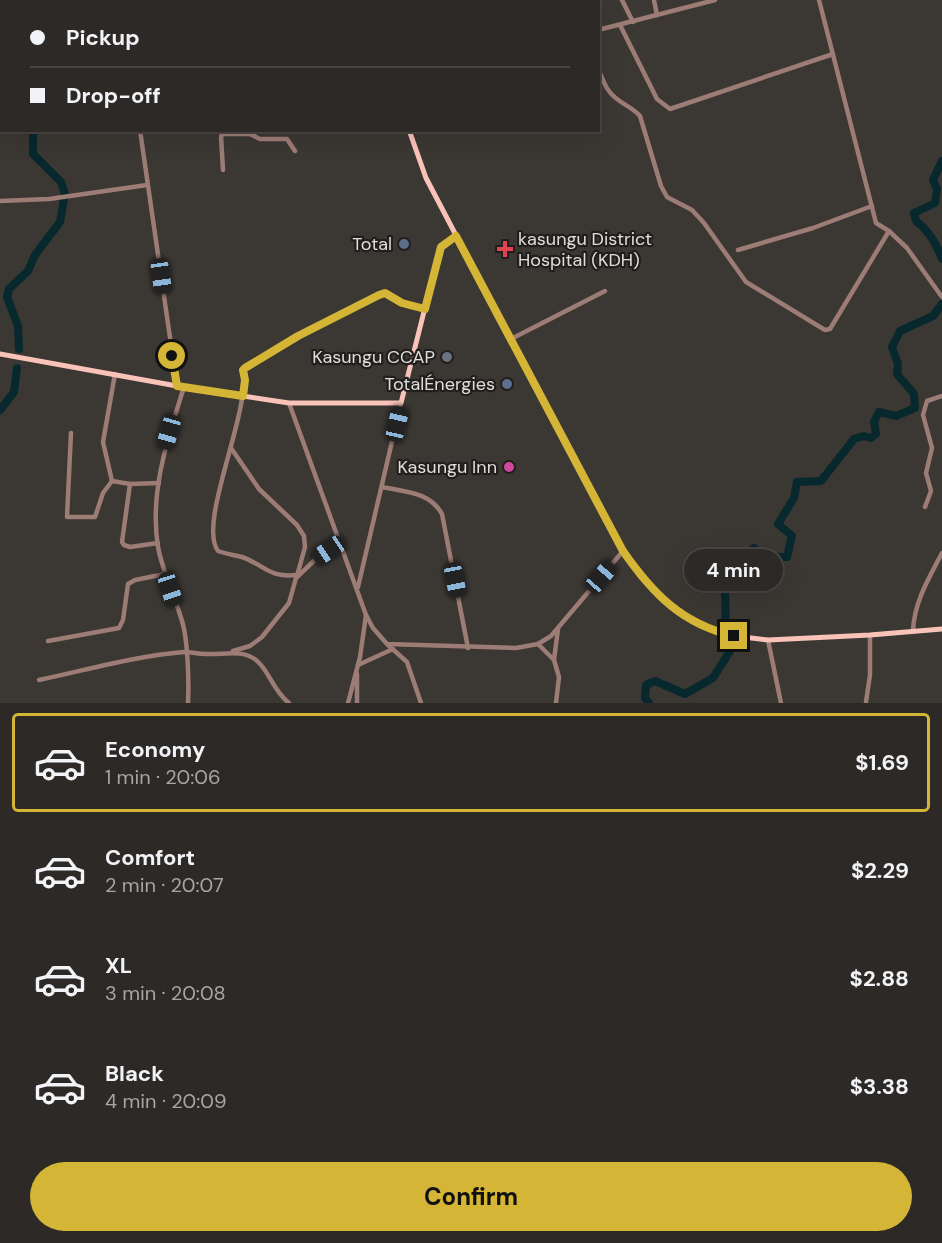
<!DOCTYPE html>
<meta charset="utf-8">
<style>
:root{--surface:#2c2926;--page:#383532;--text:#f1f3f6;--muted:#a6a6a7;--line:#484543;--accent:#d5b535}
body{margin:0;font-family:"DM Sans",sans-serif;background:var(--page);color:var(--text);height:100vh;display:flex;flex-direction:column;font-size:22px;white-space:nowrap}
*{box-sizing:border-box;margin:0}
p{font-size:20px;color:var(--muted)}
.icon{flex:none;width:33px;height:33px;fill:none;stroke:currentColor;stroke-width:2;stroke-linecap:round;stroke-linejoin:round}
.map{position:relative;height:703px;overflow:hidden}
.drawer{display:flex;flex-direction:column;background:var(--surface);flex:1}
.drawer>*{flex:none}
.hud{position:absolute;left:0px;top:0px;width:600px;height:132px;box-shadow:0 6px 24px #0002,0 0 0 2px var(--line);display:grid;align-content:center;height:132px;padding:0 30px;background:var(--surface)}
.end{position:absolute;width:27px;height:27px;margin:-14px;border:8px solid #d5b535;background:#111;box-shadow:0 0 0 3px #111}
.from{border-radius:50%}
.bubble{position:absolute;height:42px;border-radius:21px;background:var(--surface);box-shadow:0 6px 24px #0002,0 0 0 2px var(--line);font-size:20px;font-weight:700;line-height:42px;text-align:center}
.car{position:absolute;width:18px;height:36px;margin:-18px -9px;border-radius:8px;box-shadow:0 0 4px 2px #0007;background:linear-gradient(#222 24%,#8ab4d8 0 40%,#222 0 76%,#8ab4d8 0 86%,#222 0)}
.hud b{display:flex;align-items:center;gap:21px;height:57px;font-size:22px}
.hud b+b{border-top:2px solid var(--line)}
.hud i{width:15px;height:15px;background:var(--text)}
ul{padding:10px 0 0;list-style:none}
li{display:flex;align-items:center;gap:18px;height:99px;margin:0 12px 9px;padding:0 18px;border:3px solid transparent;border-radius:6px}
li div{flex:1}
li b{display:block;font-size:22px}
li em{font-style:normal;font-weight:700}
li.current{border-color:var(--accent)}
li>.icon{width:54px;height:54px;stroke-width:1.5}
.primary-button{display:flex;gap:12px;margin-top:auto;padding:12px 30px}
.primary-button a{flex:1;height:69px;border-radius:36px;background:var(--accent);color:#111;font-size:24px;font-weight:700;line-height:69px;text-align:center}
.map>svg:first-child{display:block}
</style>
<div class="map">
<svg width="942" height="703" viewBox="0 0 942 703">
<rect width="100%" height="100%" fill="#3b3733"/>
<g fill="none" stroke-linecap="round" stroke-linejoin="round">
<g stroke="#07282d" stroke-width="8">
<path d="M 0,35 L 2,35"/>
<path d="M 942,161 L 933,180 L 937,189 L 935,203 L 914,213 L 916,221 C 928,230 937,245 942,259"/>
<path d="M 19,349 L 18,326 L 7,297 L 9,289 L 28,271 L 35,255 L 60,222 L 65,194 L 61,182 L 33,154 L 33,130"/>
<path d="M 0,410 L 14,392 L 17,368"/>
<path d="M 726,629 L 725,592 L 727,574 L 754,548 L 767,557 L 787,557 L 792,536 L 778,524 L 794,498 L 797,482 L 821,481 L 854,439 L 864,436 L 871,438 L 876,434 L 874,422 L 879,412 L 896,416 L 915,408 L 914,394 L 897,374 L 898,364 L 892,347 L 900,331 L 933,316 L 942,304"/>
<path d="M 649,703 L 645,698 L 646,685 L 655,681 L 685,694 L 713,678 L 730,651 L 721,639"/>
</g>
<g stroke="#9d7c76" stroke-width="4.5">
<path d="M 117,0 L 117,2"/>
<path d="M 229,0 L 230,2"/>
<path d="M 461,0 L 462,2"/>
<path d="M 576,0 L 576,2"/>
<path d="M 622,0 L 633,22"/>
<path d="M 654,0 L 657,15"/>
<path d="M 819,0 L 876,223 L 889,231 L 907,248 L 942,297"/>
<path d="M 620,25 L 657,99 L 670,109 L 833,54"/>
<path d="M 598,30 L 715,0"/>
<path d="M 598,69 C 602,76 604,85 609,91 C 617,103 632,106 640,116 L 661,186 L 667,197 L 692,210 L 704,223 L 746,282 L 825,330 L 830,329 L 889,231"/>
<path d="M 0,99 L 2,100"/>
<path d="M 140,130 L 177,386"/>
<path d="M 250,134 L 260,139 L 287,139 L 295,151"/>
<path d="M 223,170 L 221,136 L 224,134 L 250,134 L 252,130"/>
<path d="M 0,201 L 49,199 L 147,185"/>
<path d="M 738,250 L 813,228 L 872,206"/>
<path d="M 511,339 L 605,291"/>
<path d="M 115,374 L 103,442 L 112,481 L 130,484 L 159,483"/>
<path d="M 184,387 C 168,438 149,492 158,547 C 163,573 175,597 182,621 C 188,640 189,683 188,703"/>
<path d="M 289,403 L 366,615 L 373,628 L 387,644 L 516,648 L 538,644 L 551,636 L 623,551"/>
<path d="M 71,433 L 67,517 L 95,517 L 103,493 L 112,481"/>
<path d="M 231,448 L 259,489 L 297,525 L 304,536 L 305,547 L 297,576"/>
<path d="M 130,484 L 122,542 L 124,545 L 130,547 L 158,543"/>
<path d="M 382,487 C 406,492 430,492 442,514 L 468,648"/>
<path d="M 925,507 L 931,491 L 926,473 L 932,448 L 923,415 L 927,401 L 942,396"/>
<path d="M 297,575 C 268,578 265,565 242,557 C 234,555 226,554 218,551 C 197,523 251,412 243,370 L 298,336 L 385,293 L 402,303 L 425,309"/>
<path d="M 358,587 L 401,403"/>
<path d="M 913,631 C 914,602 929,578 942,553"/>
<path d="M 768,640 L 781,703"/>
<path d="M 48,641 L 119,628 L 123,620 L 128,584 L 135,580 L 165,574"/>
<path d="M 538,644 L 554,660"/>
<path d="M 388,645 L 407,662 L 421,703"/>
<path d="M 233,651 L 250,646 L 262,637 L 289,603 L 296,578 L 318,557 L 340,542"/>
<path d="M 358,665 L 393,649"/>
<path d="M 39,680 C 87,670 135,656 184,652 C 191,652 199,654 207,654 C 223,655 242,649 256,660 C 269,670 273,691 289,703"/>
<path d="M 866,702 L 870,675 L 870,635"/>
<path d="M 348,703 L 360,657 L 366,615"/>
<path d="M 357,703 L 357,674"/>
<path d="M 556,703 L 559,677 L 554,660 L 558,629"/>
</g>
<g stroke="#fac3b9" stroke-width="5">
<path d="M 367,0 L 367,2"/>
<path d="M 409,130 L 426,178 L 557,428 L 623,551 L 641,577 L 660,597 L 684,616 L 711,630 L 734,636 L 768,640 L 870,635 L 942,629"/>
<path d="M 0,354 L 177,386 L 289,403 L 401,403 L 439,252 L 444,244 L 456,236"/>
</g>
</g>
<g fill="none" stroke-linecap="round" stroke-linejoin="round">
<path stroke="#d5b535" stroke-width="8" d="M 172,356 L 177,386 L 243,396 L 245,380 L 243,370 L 245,368 L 298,336 L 379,295 L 385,293 L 402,303 L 425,309 L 441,247 L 456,236 L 623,551 C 653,594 682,624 734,636"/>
</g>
<g fill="#5c6f8a" stroke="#211f1d" stroke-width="2">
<circle cx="404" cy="244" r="6"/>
<circle cx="507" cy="384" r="6"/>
</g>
<path fill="#e0444e" stroke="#211f1d" stroke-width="2" d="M502 240h6v6h6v6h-6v6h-6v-6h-6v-6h6z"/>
<circle fill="#6b7280" stroke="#211f1d" stroke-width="2" cx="447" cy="357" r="6"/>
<circle fill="#d1479c" stroke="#211f1d" stroke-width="2" cx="509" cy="467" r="6"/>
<g text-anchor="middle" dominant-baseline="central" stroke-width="4.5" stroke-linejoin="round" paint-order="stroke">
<g font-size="18" fill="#e0dddb" stroke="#211f1d" text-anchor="end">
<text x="518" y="239" text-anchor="start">kasungu District<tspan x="518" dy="21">Hospital (KDH)</tspan></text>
<text x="392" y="244">Total</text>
<text x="435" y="357">Kasungu CCAP</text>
<text x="495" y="384">TotalÉnergies</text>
<text x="497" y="467">Kasungu Inn</text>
</g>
</g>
</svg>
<i class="end from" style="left:172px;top:356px"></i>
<i class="end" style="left:734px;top:636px"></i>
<div class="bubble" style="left:684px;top:549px;width:99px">4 min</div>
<i class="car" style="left:161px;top:276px;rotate:172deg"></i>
<i class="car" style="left:397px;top:424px;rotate:13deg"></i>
<i class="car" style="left:169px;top:432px;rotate:196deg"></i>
<i class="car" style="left:329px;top:550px;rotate:236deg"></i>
<i class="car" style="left:601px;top:577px;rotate:41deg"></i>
<i class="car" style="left:455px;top:580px;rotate:169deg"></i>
<i class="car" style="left:170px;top:589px;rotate:162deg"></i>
<div class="hud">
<b><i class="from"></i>Pickup</b>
<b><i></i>Drop-off</b>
</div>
</div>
<section class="drawer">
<ul>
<li class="current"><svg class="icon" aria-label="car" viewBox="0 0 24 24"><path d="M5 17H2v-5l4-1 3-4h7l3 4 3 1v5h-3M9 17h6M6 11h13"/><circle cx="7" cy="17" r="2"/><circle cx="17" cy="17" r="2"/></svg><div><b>Economy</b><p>1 min · 20:06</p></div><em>$1.69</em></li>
<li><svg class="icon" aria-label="car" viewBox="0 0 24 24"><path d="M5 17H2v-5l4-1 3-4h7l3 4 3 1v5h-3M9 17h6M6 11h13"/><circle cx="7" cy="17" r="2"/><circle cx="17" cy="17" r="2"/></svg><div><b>Comfort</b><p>2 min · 20:07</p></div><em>$2.29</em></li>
<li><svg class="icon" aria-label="car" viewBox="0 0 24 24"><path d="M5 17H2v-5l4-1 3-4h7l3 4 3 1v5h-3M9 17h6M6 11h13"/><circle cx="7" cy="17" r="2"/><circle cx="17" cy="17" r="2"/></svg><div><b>XL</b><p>3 min · 20:08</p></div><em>$2.88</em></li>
<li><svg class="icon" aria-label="car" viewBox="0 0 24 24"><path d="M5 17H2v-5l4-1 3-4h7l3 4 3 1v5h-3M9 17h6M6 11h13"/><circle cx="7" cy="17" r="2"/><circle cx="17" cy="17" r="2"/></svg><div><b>Black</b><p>4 min · 20:09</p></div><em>$3.38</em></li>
</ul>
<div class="primary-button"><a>Confirm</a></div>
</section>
